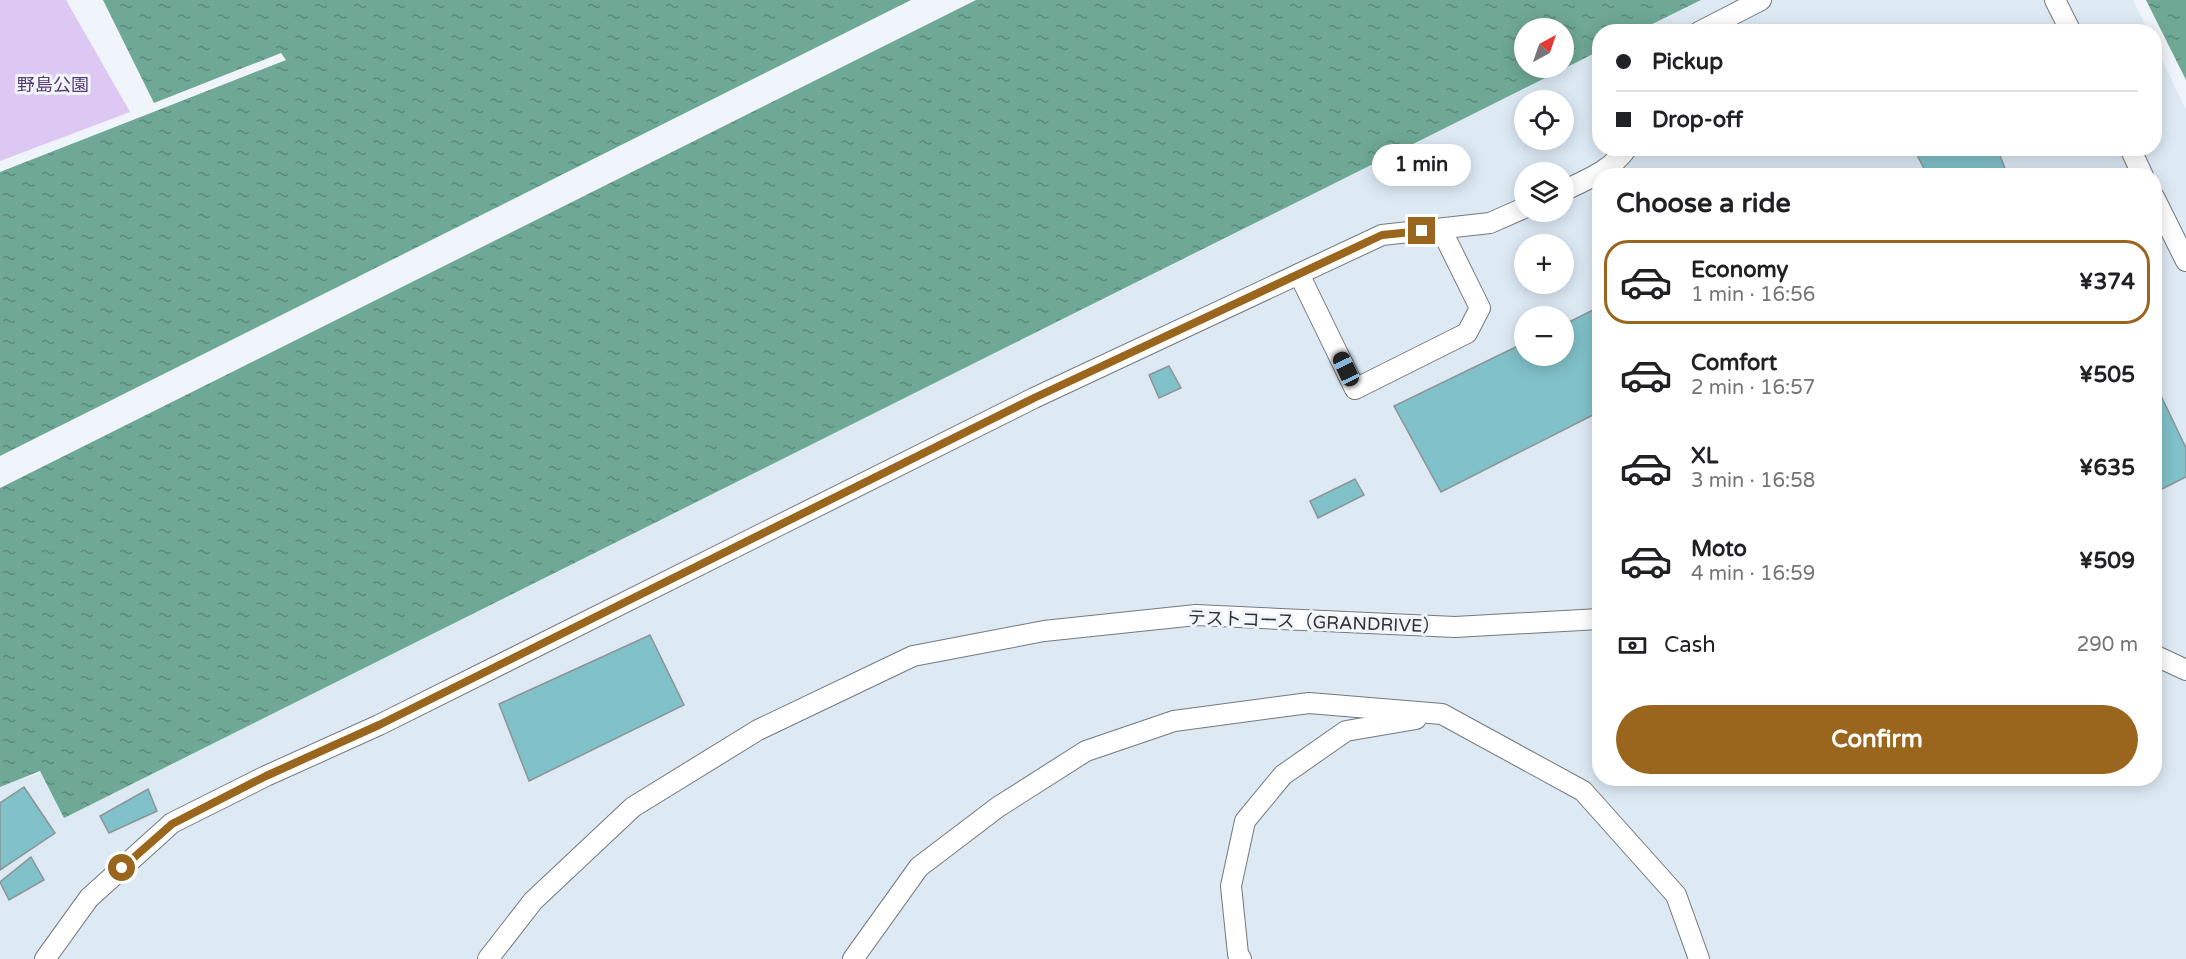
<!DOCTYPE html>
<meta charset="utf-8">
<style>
:root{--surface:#fff;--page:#f6f6f6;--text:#202124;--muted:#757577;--line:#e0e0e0;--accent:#9a651d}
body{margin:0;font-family:"Varela Round","Noto Sans JP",sans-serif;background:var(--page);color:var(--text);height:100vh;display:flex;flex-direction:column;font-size:22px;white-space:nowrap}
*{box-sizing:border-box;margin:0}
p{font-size:20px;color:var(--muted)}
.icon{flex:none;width:33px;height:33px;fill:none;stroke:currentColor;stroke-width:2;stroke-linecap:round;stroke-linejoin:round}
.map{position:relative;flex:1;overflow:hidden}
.sheet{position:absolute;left:1592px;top:168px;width:570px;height:618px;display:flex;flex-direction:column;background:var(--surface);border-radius:24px;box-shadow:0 3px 15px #0003}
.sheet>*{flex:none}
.banner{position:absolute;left:1592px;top:24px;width:570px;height:132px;border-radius:24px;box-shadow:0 3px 15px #0003;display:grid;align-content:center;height:132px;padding:0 24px;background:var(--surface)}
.needle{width:39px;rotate:40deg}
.tools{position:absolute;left:1514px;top:18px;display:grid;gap:12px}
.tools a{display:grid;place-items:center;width:60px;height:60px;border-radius:50%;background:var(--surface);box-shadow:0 3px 15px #0003;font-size:30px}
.end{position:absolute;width:27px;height:27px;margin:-14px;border:8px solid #9a651d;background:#fff;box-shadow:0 0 0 3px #fff}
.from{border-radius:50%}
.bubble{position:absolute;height:42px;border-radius:21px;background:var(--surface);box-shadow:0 3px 15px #0003;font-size:20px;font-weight:700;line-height:42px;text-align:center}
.car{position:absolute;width:18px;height:36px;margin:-18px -9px;border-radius:8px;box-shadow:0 0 4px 2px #0007;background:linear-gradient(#222 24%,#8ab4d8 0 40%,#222 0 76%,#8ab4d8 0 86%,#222 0)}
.banner b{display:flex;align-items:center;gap:21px;height:57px;font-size:22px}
.banner b+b{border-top:2px solid var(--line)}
.banner i{width:15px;height:15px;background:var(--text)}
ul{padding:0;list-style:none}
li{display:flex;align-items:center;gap:18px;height:84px;margin:0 12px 9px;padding:0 12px;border:3px solid transparent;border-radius:24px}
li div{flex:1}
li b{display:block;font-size:22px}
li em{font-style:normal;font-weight:700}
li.current{border-color:var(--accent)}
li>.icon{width:54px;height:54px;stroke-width:1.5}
h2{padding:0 24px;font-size:27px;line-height:72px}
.pay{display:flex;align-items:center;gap:15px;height:66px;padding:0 24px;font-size:22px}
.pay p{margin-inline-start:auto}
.cta{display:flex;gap:12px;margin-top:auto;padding:12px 24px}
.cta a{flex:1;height:69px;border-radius:36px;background:var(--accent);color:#fff;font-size:24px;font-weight:700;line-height:69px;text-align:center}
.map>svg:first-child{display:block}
</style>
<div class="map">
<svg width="2186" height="959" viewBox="0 0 2186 959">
<defs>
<pattern id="water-ripples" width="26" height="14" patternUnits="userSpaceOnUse" patternTransform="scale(1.5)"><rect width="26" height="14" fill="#6fa895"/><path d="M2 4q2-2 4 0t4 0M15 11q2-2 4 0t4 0" fill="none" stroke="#5c897a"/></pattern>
</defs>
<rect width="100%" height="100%" fill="#eff5fa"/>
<g fill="#ddeaf4" fill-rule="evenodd">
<path d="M 1702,0 L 2133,0 L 2148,31 L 1634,32 Z"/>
<path d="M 2154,44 L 2186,109 L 2186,959 L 0,959 L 0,785 L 38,774 L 1557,68 L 1563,68 L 1599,48 L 1599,148 L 2154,148 ZM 1524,100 L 1563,100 L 1563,140 L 1524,140 ZM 1524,172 L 1563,172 L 1563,212 L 1524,212 ZM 1599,176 L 2154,176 L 2154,778 L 1599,778 ZM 1524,244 L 1563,244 L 1563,284 L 1524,284 ZM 1524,316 L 1563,316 L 1563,356 L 1524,356 Z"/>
</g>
<path fill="#dcc8f3" d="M 0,0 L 66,0 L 130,112 L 0,161 Z"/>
<g fill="url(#water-ripples)" fill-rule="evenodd">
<path d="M 103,0 L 911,0 L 0,456 L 0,172 L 286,60 L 281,53 L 154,103 Z"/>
<path d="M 976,0 L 1701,0 L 1638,31 L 1599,32 L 1599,51 L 64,818 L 40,771 L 0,787 L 0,488 ZM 1563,28 L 1563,68 L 1524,68 L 1524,28 Z"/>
<path d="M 2146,0 L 2186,0 L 2186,80 Z"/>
</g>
<g fill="#81c1c9" stroke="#8c9495" stroke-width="1.5">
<path d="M 1920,148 L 1997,148 L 2008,176 L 1928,176 L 1915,151 Z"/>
<path d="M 1599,307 L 1599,412 L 1441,492 L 1394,406 L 1524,343 L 1524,356 L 1563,356 L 1563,325 Z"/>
<path d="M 1169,366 L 1181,388 L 1159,398 L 1149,375 Z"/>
<path d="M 2154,381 L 2186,448 L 2186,477 L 2154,493 Z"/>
<path d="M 1355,479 L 1364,495 L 1318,518 L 1310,501 Z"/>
<path d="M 650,635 L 684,705 L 529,781 L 499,704 Z"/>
<path d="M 24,787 L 55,833 L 0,870 L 0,803 Z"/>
<path d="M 148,789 L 157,811 L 109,833 L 100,816 Z"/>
<path d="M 31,857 L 44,880 L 9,900 L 0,882 Z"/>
</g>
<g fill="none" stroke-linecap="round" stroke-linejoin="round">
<defs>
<g id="service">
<path d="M 2055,0 L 2071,32"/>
<path d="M 1699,32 L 1761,0"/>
<path d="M 2130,148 L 2143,176"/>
<path d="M 1563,191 C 1586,180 1612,170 1627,148"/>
<path d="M 2154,197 L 2186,261"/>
<path d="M 1299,274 L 1355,389 L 1467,333 L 1480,308 L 1441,229"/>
<path d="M 2154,655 L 2186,670"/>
<path d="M 45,959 L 89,898 L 172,823 L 266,776 L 379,725 L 1034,398 L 1382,235 L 1490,223 L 1524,208"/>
<path d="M 488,959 L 533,901 L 633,807 L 758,730 L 913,656 L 1044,631 L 1196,615 L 1455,627 L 1599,619"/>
<path d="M 853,959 L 919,867 L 998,807 L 1086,751 L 1174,721 L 1309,703 L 1442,714 L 1583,791 L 1676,895 L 1699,959"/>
<path d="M 1241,959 L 1238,954 L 1231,886 L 1245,821 L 1283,775 L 1346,731 L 1416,719"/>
</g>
</defs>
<use href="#service" stroke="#73797e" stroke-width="22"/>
<use href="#service" stroke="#fff" stroke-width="20"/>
</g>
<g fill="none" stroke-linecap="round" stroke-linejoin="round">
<path stroke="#9a651d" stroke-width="8" d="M 122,868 L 172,824 L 266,776 L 379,725 L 1034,398 L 1382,235 L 1422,231"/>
</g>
<g text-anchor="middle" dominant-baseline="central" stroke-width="6" stroke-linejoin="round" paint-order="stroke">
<g font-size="18" fill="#573a72" stroke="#eff5fa">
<text x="53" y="85">野島公園</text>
</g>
<g font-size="18" fill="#303234" stroke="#eff5fa">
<text transform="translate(1314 622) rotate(2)">テストコース（GRANDRIVE）</text>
</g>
</g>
</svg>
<div class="tools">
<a><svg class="needle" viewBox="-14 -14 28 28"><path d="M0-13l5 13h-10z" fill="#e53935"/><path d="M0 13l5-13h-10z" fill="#757577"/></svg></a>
<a><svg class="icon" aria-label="locate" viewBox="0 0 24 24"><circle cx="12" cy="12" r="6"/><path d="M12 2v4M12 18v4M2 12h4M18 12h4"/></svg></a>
<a><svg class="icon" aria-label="layers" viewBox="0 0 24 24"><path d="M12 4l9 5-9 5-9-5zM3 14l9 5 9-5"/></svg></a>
<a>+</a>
<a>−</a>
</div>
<i class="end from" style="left:122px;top:868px"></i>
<i class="end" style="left:1422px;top:231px"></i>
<div class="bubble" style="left:1372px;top:144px;width:99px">1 min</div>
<i class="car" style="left:1346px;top:369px;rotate:335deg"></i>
<div class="banner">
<b><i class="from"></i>Pickup</b>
<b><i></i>Drop-off</b>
</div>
<section class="sheet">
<h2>Choose a ride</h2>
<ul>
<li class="current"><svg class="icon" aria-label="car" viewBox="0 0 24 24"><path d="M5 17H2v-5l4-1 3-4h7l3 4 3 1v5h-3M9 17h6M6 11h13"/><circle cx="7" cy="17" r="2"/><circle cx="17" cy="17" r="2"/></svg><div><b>Economy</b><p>1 min · 16:56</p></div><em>¥374</em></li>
<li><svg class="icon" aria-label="car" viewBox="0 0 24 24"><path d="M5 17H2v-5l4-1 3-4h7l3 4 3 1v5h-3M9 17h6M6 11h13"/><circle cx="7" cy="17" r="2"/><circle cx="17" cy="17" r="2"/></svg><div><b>Comfort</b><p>2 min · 16:57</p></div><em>¥505</em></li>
<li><svg class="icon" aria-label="car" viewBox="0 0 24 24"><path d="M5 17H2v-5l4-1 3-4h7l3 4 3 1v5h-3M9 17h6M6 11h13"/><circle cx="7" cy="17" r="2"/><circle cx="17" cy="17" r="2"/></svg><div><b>XL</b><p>3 min · 16:58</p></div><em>¥635</em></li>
<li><svg class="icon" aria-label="car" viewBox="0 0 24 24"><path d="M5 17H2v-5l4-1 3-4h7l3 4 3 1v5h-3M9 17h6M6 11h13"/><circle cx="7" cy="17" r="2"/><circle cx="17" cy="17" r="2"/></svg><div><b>Moto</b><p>4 min · 16:59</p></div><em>¥509</em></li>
</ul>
<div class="pay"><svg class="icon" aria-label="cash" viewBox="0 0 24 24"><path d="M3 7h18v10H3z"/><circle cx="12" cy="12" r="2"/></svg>Cash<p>290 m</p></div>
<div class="cta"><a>Confirm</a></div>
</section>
</div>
